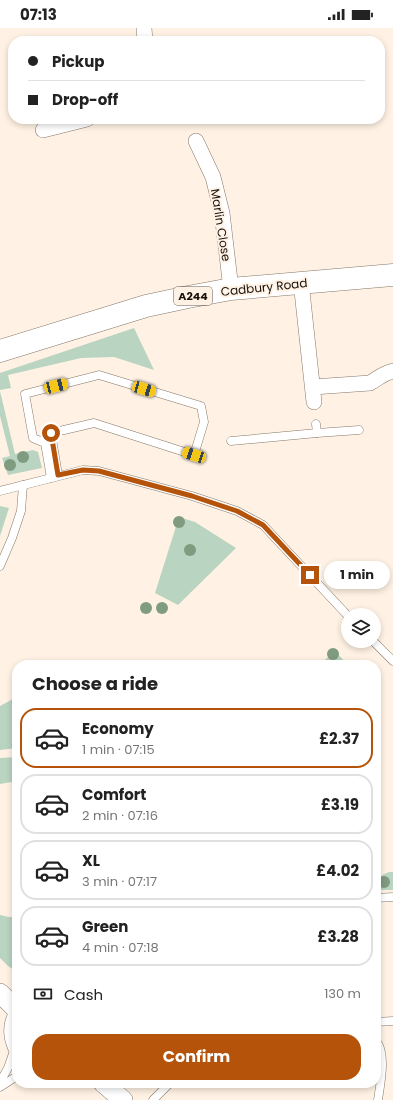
<!DOCTYPE html>
<meta charset="utf-8">
<style>
:root{--surface:#fff;--page:#f2f2f2;--text:#222;--muted:#767676;--line:#e0e0e0;--accent:#b45309}
body{margin:0;font-family:Poppins,sans-serif;background:var(--page);color:var(--text);height:100vh;display:flex;flex-direction:column;font-size:15px;white-space:nowrap}
*{box-sizing:border-box;margin:0}
p{font-size:13px;color:var(--muted)}
.icon{flex:none;width:22px;height:22px;fill:none;stroke:currentColor;stroke-width:2;stroke-linecap:round;stroke-linejoin:round}
.map{position:relative;flex:1;overflow:hidden}
.panel{position:absolute;left:12px;top:632px;width:369px;height:428px;display:flex;flex-direction:column;background:var(--surface);border-radius:16px;box-shadow:0 2px 6px #0003}
.panel>*{flex:none}
.guide{position:absolute;left:8px;top:8px;width:377px;height:88px;border-radius:16px;box-shadow:0 2px 6px #0003;display:grid;align-content:center;height:88px;padding:0 20px;background:var(--surface)}
.buttons{position:absolute;left:341px;top:580px;display:grid;gap:8px}
.buttons a{display:grid;place-items:center;width:40px;height:40px;border-radius:50%;background:var(--surface);box-shadow:0 2px 6px #0003;font-size:20px}
.end{position:absolute;width:18px;height:18px;margin:-9px;border:5px solid #b45309;background:#fff;box-shadow:0 0 0 2px #fff}
.from{border-radius:50%}
.bubble{position:absolute;height:28px;border-radius:14px;background:var(--surface);box-shadow:0 2px 6px #0003;font-size:13px;font-weight:700;line-height:28px;text-align:center}
.car{position:absolute;width:12px;height:24px;margin:-12px -6px;border-radius:5px;box-shadow:0 0 3px 1px #0007;background:linear-gradient(#f5c518 24%,#345 0 40%,#f5c518 0 76%,#345 0 86%,#f5c518 0)}
.guide b{display:flex;align-items:center;gap:14px;height:38px;font-size:15px}
.guide b+b{border-top:1px solid var(--line)}
.guide i{width:10px;height:10px;background:var(--text)}
ul{padding:0;list-style:none}
li{display:flex;align-items:center;gap:12px;height:60px;margin:0 8px 6px;padding:0 12px;border:2px solid var(--line);border-radius:16px}
li div{flex:1}
li b{display:block;font-size:15px}
li em{font-style:normal;font-weight:700}
li.selected{border-color:var(--accent)}
li>.icon{width:36px;height:36px;stroke-width:1.5}
h2{padding:0 20px;font-size:18px;line-height:48px}
.pay{display:flex;align-items:center;gap:10px;height:44px;padding:0 20px;font-size:15px}
.pay p{margin-inline-start:auto}
.cta{display:flex;gap:8px;margin-top:auto;padding:8px 20px}
.cta a{flex:1;height:46px;border-radius:16px;background:var(--accent);color:#fff;font-size:16px;font-weight:700;line-height:46px;text-align:center}
.status{display:flex;justify-content:space-between;align-items:center;height:28px;padding:0 20px;background:var(--surface);direction:ltr}
.status svg{height:11px;fill:currentColor}
.map>svg:first-child{display:block}
</style>
<div class="status"><b>07:13</b><svg viewBox="0 0 49 12"><path d="M0 12V9h3v3zM5 12V6h3v6zM10 12V3h3v9zM15 12V0h3v12zM26 1h20v11H26zM47 4h2v5h-2z"/></svg></div>
<div class="map">
<svg width="393" height="1072" viewBox="0 0 393 1072">
<rect width="100%" height="100%" fill="#fff2e4"/>
<g fill="#b9d4c0">
<path d="M 134,300 L 154,342 L 114,329 L 81,330 L 8,347 L 11,360 L 0,362 L 0,345 Z"/>
<path d="M 0,363 L 15,426 L 33,422 L 38,424 L 42,440 L 8,447 L 2,430 L 10,428 L 0,388 Z"/>
<path d="M 0,478 L 9,480 L 0,508 Z"/>
<path d="M 179,489 L 195,494 L 236,520 L 178,577 L 155,565 Z"/>
<path d="M 335,623 L 348,637 L 319,637 Z"/>
<path d="M 13,671 L 17,672 L 17,720 L 0,722 L 0,678 Z"/>
<path d="M 17,729 L 17,753 L 0,756 L 0,730 Z"/>
<path d="M 389,844 L 393,844 L 393,862 L 376,862 L 376,850 Z"/>
<path d="M 0,887 L 9,889 L 17,889 L 17,944 L 8,938 L 0,930 Z"/>
</g>
<g fill="none" stroke-linecap="round" stroke-linejoin="round">
<defs>
<g id="service">
<path d="M 317,405 L 359,402"/>
<path d="M 231,413 L 317,405 L 316,396"/>
<path d="M 51,450 L 45,415 L 33,410 L 25,366 L 99,347 L 201,378 L 204,394 L 194,427 L 94,395 L 51,405 L 58,447"/>
<path d="M 0,463 L 83,442 L 99,443 L 192,468 L 237,483 L 263,497 L 348,588"/>
<path d="M 0,538 L 12,510 L 21,483 L 23,457"/>
<path d="M 373,613 L 393,633"/>
<path d="M 376,870 L 393,869"/>
<path d="M 376,994 L 393,993"/>
<path d="M 376,1013 C 387,1025 380,1057 378,1072"/>
<path d="M 0,1054 L 8,1040 L 16,1017"/>
<path d="M 0,1059 L 17,1048"/>
<path d="M 153,1072 L 170,1055"/>
</g>
<g id="minor">
<path d="M 144,0 L 145,13"/>
<path d="M 43,102 L 87,91"/>
<path d="M 196,113 L 213,149 L 222,185 L 231,261"/>
<path d="M 301,254 L 314,374"/>
<path d="M 313,359 L 370,355 C 379,350 383,345 393,343"/>
</g>
<g id="tertiary">
<path d="M 0,965 L 17,982"/>
<path d="M 17,989 C 12,998 13,1008 17,1018"/>
<path d="M 103,1055 L 123,1072"/>
</g>
<path id="primary" d="M 0,323 L 146,278 L 188,269 L 231,261 L 393,247"/>
</defs>
<use href="#service" stroke="#867768" stroke-width="9"/>
<use href="#minor" stroke="#867768" stroke-width="16"/>
<use href="#tertiary" stroke="#867768" stroke-width="20"/>
<use href="#primary" stroke="#867768" stroke-width="23"/>
<use href="#service" stroke="#fff" stroke-width="8"/>
<use href="#minor" stroke="#fff" stroke-width="15"/>
<use href="#tertiary" stroke="#fff" stroke-width="19"/>
<use href="#primary" stroke="#fff" stroke-width="22"/>
</g>
<g fill="#7f9b80">
<circle cx="23" cy="429" r="6"/>
<circle cx="10" cy="437" r="6"/>
<circle cx="179" cy="494" r="6"/>
<circle cx="190" cy="522" r="6"/>
<circle cx="146" cy="580" r="6"/>
<circle cx="162" cy="580" r="6"/>
<circle cx="333" cy="626" r="6"/>
<circle cx="384" cy="854" r="6"/>
</g>
<g fill="none" stroke-linecap="round" stroke-linejoin="round">
<path stroke="#b45309" stroke-width="5" d="M 51,405 L 58,447 L 83,442 L 99,443 L 192,468 L 237,483 L 263,497 L 310,547"/>
</g>
<g text-anchor="middle" dominant-baseline="central" stroke-width="4" stroke-linejoin="round" paint-order="stroke">
<rect fill="#fff2e4" stroke="#5d554d" stroke-width="1" x="174" y="259" width="38" height="18" rx="3"/>
<g font-size="11" font-weight="bold" fill="#17120c">
<text x="193" y="268">A244</text>
</g>
<g font-size="12" fill="#17120c" stroke="#fff2e4">
<text transform="translate(221 197) rotate(81)">Marlin Close</text>
<text transform="translate(264 259) rotate(-6)">Cadbury Road</text>
</g>
</g>
</svg>
<div class="buttons">
<a><svg class="icon" aria-label="layers" viewBox="0 0 24 24"><path d="M12 4l9 5-9 5-9-5zM3 14l9 5 9-5"/></svg></a>
</div>
<i class="end from" style="left:51px;top:405px"></i>
<i class="end" style="left:310px;top:547px"></i>
<div class="bubble" style="left:324px;top:533px;width:66px">1 min</div>
<i class="car" style="left:56px;top:358px;rotate:76deg"></i>
<i class="car" style="left:144px;top:361px;rotate:106deg"></i>
<i class="car" style="left:194px;top:427px;rotate:288deg"></i>
<div class="guide">
<b><i class="from"></i>Pickup</b>
<b><i></i>Drop-off</b>
</div>
<section class="panel">
<h2>Choose a ride</h2>
<ul>
<li class="selected"><svg class="icon" aria-label="car" viewBox="0 0 24 24"><path d="M5 17H2v-5l4-1 3-4h7l3 4 3 1v5h-3M9 17h6M6 11h13"/><circle cx="7" cy="17" r="2"/><circle cx="17" cy="17" r="2"/></svg><div><b>Economy</b><p>1 min · 07:15</p></div><em>£2.37</em></li>
<li><svg class="icon" aria-label="car" viewBox="0 0 24 24"><path d="M5 17H2v-5l4-1 3-4h7l3 4 3 1v5h-3M9 17h6M6 11h13"/><circle cx="7" cy="17" r="2"/><circle cx="17" cy="17" r="2"/></svg><div><b>Comfort</b><p>2 min · 07:16</p></div><em>£3.19</em></li>
<li><svg class="icon" aria-label="car" viewBox="0 0 24 24"><path d="M5 17H2v-5l4-1 3-4h7l3 4 3 1v5h-3M9 17h6M6 11h13"/><circle cx="7" cy="17" r="2"/><circle cx="17" cy="17" r="2"/></svg><div><b>XL</b><p>3 min · 07:17</p></div><em>£4.02</em></li>
<li><svg class="icon" aria-label="car" viewBox="0 0 24 24"><path d="M5 17H2v-5l4-1 3-4h7l3 4 3 1v5h-3M9 17h6M6 11h13"/><circle cx="7" cy="17" r="2"/><circle cx="17" cy="17" r="2"/></svg><div><b>Green</b><p>4 min · 07:18</p></div><em>£3.28</em></li>
</ul>
<div class="pay"><svg class="icon" aria-label="cash" viewBox="0 0 24 24"><path d="M3 7h18v10H3z"/><circle cx="12" cy="12" r="2"/></svg>Cash<p>130 m</p></div>
<div class="cta"><a>Confirm</a></div>
</section>
</div>
